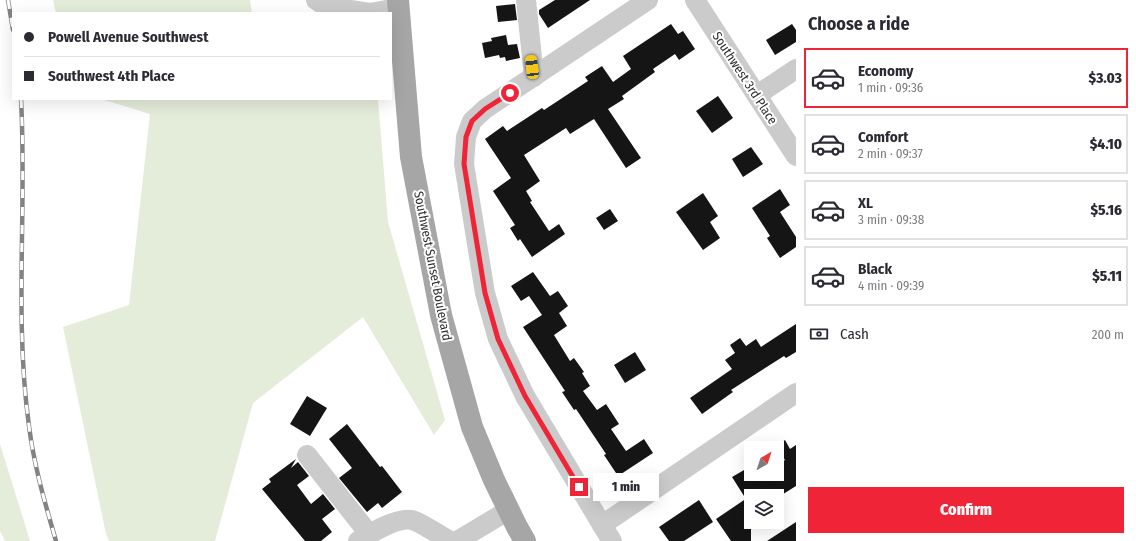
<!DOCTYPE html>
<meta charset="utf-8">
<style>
:root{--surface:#fff;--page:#f2f2f3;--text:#2b2b33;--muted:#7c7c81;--line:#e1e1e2;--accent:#ef2537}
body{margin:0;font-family:"Fira Sans Condensed",sans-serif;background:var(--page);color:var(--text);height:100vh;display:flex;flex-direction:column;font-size:15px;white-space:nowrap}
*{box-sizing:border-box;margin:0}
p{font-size:13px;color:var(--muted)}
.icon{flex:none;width:22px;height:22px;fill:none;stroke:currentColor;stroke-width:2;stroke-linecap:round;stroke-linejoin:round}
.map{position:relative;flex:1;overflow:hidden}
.side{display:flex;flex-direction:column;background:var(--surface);width:340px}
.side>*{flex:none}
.top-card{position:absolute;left:12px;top:12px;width:380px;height:88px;border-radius:0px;box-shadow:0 4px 16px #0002;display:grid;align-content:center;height:88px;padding:0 12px;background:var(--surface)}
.needle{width:26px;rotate:39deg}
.buttons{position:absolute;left:744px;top:441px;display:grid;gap:8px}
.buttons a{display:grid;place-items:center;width:40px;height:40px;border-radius:0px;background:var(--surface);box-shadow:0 4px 16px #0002;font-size:20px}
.end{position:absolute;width:18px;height:18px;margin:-9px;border:5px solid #ef2537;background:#fff;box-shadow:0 0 0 2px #fff}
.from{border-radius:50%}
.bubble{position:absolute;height:28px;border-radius:0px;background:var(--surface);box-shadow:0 4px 16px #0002;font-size:13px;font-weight:800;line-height:28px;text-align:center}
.car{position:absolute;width:12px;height:24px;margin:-12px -6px;border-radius:5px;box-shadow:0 0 3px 1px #0007;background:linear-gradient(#f5c518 24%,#345 0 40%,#f5c518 0 76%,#345 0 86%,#f5c518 0)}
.top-card b{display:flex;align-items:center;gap:14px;height:38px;font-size:15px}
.top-card b+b{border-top:1px solid var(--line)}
.top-card i{width:10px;height:10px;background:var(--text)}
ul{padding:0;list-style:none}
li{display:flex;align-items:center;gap:12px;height:60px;margin:0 8px 6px;padding:0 4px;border:2px solid var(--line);border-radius:0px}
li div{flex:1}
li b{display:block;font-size:15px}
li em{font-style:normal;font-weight:800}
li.current{border-color:var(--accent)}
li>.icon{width:36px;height:36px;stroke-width:1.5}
h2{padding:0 12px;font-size:18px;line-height:48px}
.pay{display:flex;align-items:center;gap:10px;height:44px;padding:0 12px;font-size:15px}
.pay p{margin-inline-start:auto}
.primary-button{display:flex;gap:8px;margin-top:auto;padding:8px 12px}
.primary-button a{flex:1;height:46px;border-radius:0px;background:var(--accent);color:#fff;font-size:16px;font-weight:800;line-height:46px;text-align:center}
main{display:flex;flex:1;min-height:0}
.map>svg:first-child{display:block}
</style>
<main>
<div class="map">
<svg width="796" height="541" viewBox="0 0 796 541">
<rect width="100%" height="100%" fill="#fff"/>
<g fill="#e4ecda">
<path d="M 53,0 L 250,0 L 252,13 L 56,13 Z"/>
<path d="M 101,99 L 378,99 L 388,222 L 445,420 L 434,435 L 363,317 L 253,403 L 215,541 L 109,541 L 106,534 L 63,327 L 129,305 L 150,114 Z"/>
<path d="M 0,444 L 30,541 L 5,541 L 0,531 Z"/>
</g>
<g fill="#151515">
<path d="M 555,0 L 590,0 L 548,28 L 539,14 L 539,10 Z"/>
<path d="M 515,4 L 517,20 L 498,22 L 496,6 Z"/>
<path d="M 671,24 L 678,34 L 683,31 L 695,49 L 679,60 L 675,54 L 653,69 L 655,72 L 622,96 L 624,99 L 608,109 L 641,158 L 626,168 L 594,119 L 570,134 L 566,128 L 524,155 L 540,181 L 526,191 L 532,201 L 530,202 L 549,231 L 559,224 L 565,234 L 532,257 L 520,239 L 518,241 L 510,228 L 515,225 L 493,191 L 511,178 L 485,139 L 503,126 L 507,131 L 542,108 L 544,110 L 588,81 L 585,77 L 602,66 L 613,82 L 631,69 L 623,56 Z"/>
<path d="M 792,24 L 796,30 L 796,42 L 775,55 L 766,40 Z"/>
<path d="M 506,35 L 508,45 L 517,44 L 520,58 L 506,61 L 505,57 L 500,58 L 499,55 L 485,58 L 482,43 L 492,41 L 491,38 Z"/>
<path d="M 718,96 L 733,118 L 712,133 L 696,111 Z"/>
<path d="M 751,147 L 763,164 L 743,177 L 732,159 Z"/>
<path d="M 780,189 L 790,205 L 780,212 L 796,237 L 796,247 L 780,258 L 767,238 L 770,236 L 752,208 Z"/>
<path d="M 703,193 L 718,216 L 710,222 L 720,238 L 703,250 L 676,212 Z"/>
<path d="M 610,209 L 618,221 L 604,230 L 596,218 Z"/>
<path d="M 533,272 L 550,296 L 558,291 L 568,306 L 559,313 L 567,326 L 554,335 L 570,361 L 574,358 L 584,372 L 582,373 L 590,386 L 583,391 L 597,410 L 606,404 L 619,424 L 611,429 L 626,451 L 644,439 L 653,453 L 618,476 L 604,455 L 606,454 L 576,409 L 574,410 L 562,392 L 565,391 L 523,327 L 542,315 L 529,296 L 521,301 L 511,286 Z"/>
<path d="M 796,324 L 796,352 L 786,358 L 784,356 L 731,390 L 733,392 L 702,414 L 690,398 L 732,369 L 725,360 L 735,353 L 730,345 L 740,338 L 746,346 L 756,339 L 761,347 Z"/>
<path d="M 635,352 L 646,370 L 625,383 L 614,365 Z"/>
<path d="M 307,396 L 327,408 L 310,436 L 290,424 Z"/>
<path d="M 347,424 L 380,467 L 382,466 L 402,492 L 382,508 L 378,503 L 367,512 L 339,478 L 352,468 L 329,439 Z"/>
<path d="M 785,440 L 790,449 L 796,445 L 796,486 L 780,496 L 751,496 L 751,541 L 731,541 L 716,519 L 750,496 L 744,496 L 732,477 L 751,466 L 751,474 L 777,474 L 777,465 L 785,460 L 776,446 Z"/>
<path d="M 296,459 L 291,468 L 298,462 L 309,476 L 297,485 L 311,504 L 323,494 L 335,509 L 322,519 L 332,532 L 321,541 L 305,541 L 262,489 L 271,482 L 269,479 Z"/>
<path d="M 699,500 L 713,522 L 684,541 L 669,541 L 659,527 Z"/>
<path d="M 796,522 L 796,541 L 767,541 Z"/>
</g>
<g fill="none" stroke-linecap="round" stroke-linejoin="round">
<g stroke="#cbcbcb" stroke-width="20">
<path d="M 316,0 L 325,6 L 370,13 L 398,8"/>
<path d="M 526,0 L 534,77"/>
<path d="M 695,0 L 796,156"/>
<path d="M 757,95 L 796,69"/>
<path d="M 307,455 L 369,534"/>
<path d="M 602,525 L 796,393"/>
<path d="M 358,541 C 371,533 397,517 412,520 C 420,522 441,536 450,541"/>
<path d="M 457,541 L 509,510"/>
<path d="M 612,541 L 602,525 L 525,396 L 498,339 L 485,293 L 464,164 L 466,137 L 472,121 L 485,109 L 648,0"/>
</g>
<path stroke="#a6a6a6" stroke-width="22" d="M 398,0 L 411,157 L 441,315 L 472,427 L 494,480 L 517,527 L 525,541"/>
<defs>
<g id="rail">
<path d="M 8,0 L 13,30"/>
<path d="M 21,99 C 27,208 14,318 29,426 C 34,466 45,503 56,541"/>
</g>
</defs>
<use href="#rail" stroke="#838383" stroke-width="4.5"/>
<use href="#rail" stroke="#fff" stroke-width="3" stroke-dasharray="9" stroke-linecap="butt"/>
</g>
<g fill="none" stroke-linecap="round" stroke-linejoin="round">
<path stroke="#ef2537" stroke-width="5" d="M 510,93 L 485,109 L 472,121 L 466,137 L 464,164 L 485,293 L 498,339 L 525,396 L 579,487"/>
</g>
<g text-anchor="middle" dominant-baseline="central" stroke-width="4" stroke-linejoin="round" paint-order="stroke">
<g font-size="13" fill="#2e2e2e" stroke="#fff">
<text transform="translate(745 78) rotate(57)">Southwest 3rd Place</text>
<text transform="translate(433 266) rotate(79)">Southwest Sunset Boulevard</text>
</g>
</g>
</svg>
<div class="buttons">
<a><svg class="needle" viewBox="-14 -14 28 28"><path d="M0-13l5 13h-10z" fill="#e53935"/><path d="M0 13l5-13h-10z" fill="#7c7c81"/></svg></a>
<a><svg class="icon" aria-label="layers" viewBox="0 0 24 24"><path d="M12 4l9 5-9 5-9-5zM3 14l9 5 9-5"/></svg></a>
</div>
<i class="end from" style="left:510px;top:93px"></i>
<i class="end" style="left:579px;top:487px"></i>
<div class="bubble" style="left:593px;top:473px;width:66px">1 min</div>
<i class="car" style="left:532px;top:67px;rotate:353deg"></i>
<div class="top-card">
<b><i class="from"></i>Powell Avenue Southwest</b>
<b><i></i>Southwest 4th Place</b>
</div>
</div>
<section class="side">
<h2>Choose a ride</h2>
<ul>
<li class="current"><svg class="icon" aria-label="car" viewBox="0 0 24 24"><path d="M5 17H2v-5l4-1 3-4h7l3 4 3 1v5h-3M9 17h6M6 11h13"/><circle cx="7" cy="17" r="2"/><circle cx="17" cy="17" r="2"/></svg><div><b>Economy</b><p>1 min · 09:36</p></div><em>$3.03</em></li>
<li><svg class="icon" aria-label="car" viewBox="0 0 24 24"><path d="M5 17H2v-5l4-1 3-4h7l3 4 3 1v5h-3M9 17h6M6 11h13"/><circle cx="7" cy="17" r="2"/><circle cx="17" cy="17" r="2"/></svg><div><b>Comfort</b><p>2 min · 09:37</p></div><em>$4.10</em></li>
<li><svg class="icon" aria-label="car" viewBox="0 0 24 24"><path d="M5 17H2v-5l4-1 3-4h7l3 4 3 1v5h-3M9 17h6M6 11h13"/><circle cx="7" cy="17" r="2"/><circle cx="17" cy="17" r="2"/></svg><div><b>XL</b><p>3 min · 09:38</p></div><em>$5.16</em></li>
<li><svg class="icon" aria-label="car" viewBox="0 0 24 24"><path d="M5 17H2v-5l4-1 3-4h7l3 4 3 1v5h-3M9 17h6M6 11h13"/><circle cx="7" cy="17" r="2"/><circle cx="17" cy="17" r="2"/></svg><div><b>Black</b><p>4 min · 09:39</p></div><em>$5.11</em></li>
</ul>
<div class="pay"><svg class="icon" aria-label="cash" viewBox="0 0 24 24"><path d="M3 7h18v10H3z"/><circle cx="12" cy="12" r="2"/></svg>Cash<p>200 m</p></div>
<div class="primary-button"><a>Confirm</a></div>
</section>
</main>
